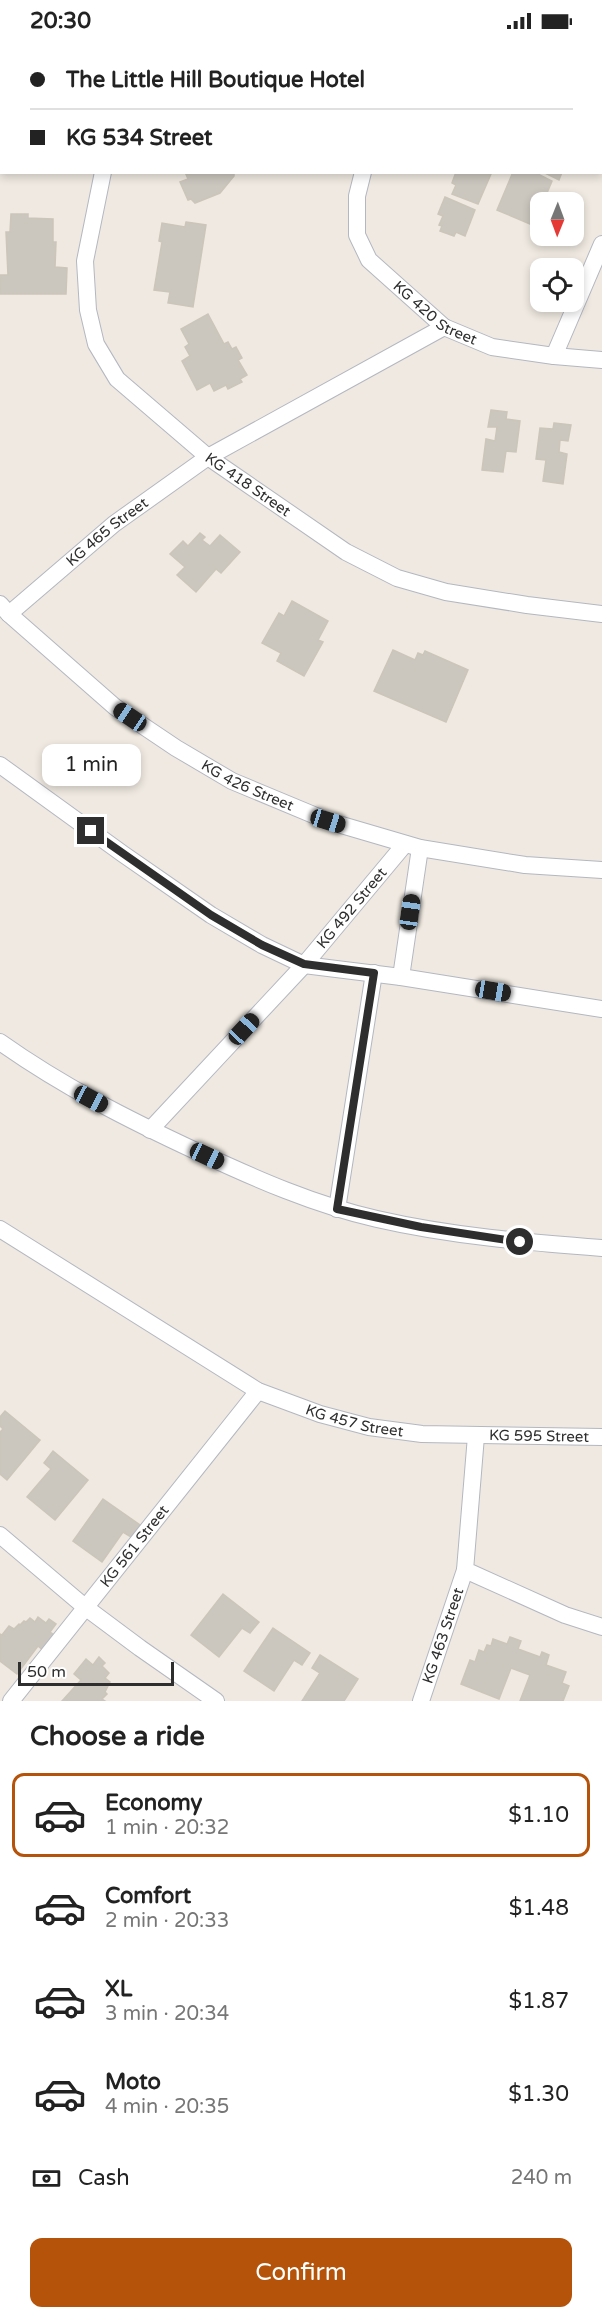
<!DOCTYPE html>
<meta charset="utf-8">
<style>
:root{--surface:#fff;--page:#f2f2f2;--text:#222;--muted:#767676;--line:#e0e0e0;--accent:#b45309}
body{margin:0;font-family:"Varela Round",sans-serif;background:var(--page);color:var(--text);height:100vh;display:flex;flex-direction:column;font-size:22px;white-space:nowrap}
*{box-sizing:border-box;margin:0}
p{font-size:20px;color:var(--muted)}
.icon{flex:none;width:33px;height:33px;fill:none;stroke:currentColor;stroke-width:2;stroke-linecap:round;stroke-linejoin:round}
.map{position:relative;height:1659px;overflow:hidden}
.panel{display:flex;flex-direction:column;background:var(--surface);flex:1}
.panel>*{flex:none}
.top-card{position:absolute;left:0px;top:0px;width:603px;height:132px;box-shadow:0 3px 9px #0003;display:grid;align-content:center;height:132px;padding:0 30px;background:var(--surface)}
.needle{width:39px;rotate:181deg}
.buttons{position:absolute;left:530px;top:150px;display:grid;gap:12px}
.buttons a{display:grid;place-items:center;width:54px;height:54px;border-radius:12px;background:var(--surface);box-shadow:0 3px 9px #0003;font-size:30px}
.scale{position:absolute;left:18px;bottom:15px;width:156px;box-sizing:border-box;padding-left:6px;border:3px solid #2e2e2e;border-top:0;font-size:16px;line-height:21px;white-space:nowrap;color:#2e2e2e;-webkit-text-stroke:4px #fff;paint-order:stroke}
.end{position:absolute;width:27px;height:27px;margin:-14px;border:8px solid #2e2e2e;background:#fff;box-shadow:0 0 0 3px #fff}
.from{border-radius:50%}
.bubble{position:absolute;height:42px;border-radius:12px;background:var(--surface);box-shadow:0 3px 9px #0003;font-size:20px;font-weight:600;line-height:42px;text-align:center}
.car{position:absolute;width:18px;height:36px;margin:-18px -9px;border-radius:8px;box-shadow:0 0 4px 2px #0007;background:linear-gradient(#222 24%,#8ab4d8 0 40%,#222 0 76%,#8ab4d8 0 86%,#222 0)}
.top-card b{display:flex;align-items:center;gap:21px;height:57px;font-size:22px}
.top-card b+b{border-top:2px solid var(--line)}
.top-card i{width:15px;height:15px;background:var(--text)}
ul{padding:0;list-style:none}
li{display:flex;align-items:center;gap:18px;height:84px;margin:0 12px 9px;padding:0 18px;border:3px solid transparent;border-radius:12px}
li div{flex:1}
li b{display:block;font-size:22px}
li em{font-style:normal;font-weight:600}
li.current{border-color:var(--accent)}
li>.icon{width:54px;height:54px;stroke-width:1.5}
h2{padding:0 30px;font-size:27px;line-height:72px}
.pay{display:flex;align-items:center;gap:15px;height:66px;padding:0 30px;font-size:22px}
.pay p{margin-inline-start:auto}
.cta{display:flex;gap:12px;margin-top:auto;padding:12px 30px}
.cta a{flex:1;height:69px;border-radius:12px;background:var(--accent);color:#fff;font-size:24px;font-weight:600;line-height:69px;text-align:center}
.status{display:flex;justify-content:space-between;align-items:center;height:42px;padding:0 30px;background:var(--surface);direction:ltr}
.status svg{height:16px;fill:currentColor}
.map>svg:first-child{display:block}
</style>
<div class="status"><b>20:30</b><svg viewBox="0 0 49 12"><path d="M0 12V9h3v3zM5 12V6h3v6zM10 12V3h3v9zM15 12V0h3v12zM26 1h20v11H26zM47 4h2v5h-2z"/></svg></div>
<div class="map">
<svg width="602" height="1659" viewBox="0 0 602 1659">
<rect width="100%" height="100%" fill="#efe9e1"/>
<g fill="#cbc7bf" stroke="#cbc5ba" stroke-width="1.5">
<path d="M 0,7 L 2,7 L 1,39 L 0,39 Z"/>
<path d="M 185,130 L 234,130 L 234,134 L 220,151 L 195,161 L 191,157 L 188,158 L 180,140 L 188,137 Z"/>
<path d="M 456,130 L 491,132 L 478,162 L 452,152 L 456,143 L 452,141 Z"/>
<path d="M 513,130 L 534,130 L 552,139 L 547,151 L 556,154 L 553,160 L 540,160 L 540,177 L 537,185 L 497,168 Z"/>
<path d="M 543,130 L 562,130 L 559,138 Z"/>
<path d="M 445,155 L 475,168 L 465,194 L 456,190 L 454,194 L 440,189 L 442,184 L 439,183 L 443,174 L 438,172 Z"/>
<path d="M 11,172 L 28,172 L 28,176 L 53,177 L 53,200 L 56,200 L 55,225 L 67,226 L 66,252 L 0,252 L 0,233 L 8,233 L 6,190 L 10,190 Z"/>
<path d="M 186,180 L 206,183 L 193,265 L 168,261 L 170,250 L 154,248 L 162,200 L 159,199 L 162,181 L 185,185 Z"/>
<path d="M 208,272 L 224,302 L 228,300 L 232,307 L 236,305 L 242,316 L 238,318 L 247,333 L 240,337 L 242,340 L 228,347 L 226,343 L 214,349 L 210,341 L 197,348 L 182,319 L 190,314 L 185,305 L 189,302 L 181,287 Z"/>
<path d="M 491,368 L 507,370 L 506,377 L 520,379 L 516,410 L 506,409 L 503,430 L 482,428 L 486,397 L 495,399 L 497,385 L 488,385 Z"/>
<path d="M 554,381 L 571,383 L 568,399 L 560,398 L 559,410 L 567,412 L 563,442 L 543,439 L 546,418 L 536,417 L 540,386 L 553,387 Z"/>
<path d="M 200,491 L 205,495 L 202,498 L 210,504 L 220,493 L 240,510 L 221,531 L 216,527 L 196,550 L 177,533 L 185,525 L 170,512 L 183,499 L 188,504 Z"/>
<path d="M 292,559 L 328,579 L 318,598 L 323,600 L 304,634 L 277,619 L 281,611 L 262,601 L 279,571 L 284,574 Z"/>
<path d="M 393,608 L 415,618 L 418,611 L 423,613 L 425,609 L 468,628 L 446,680 L 374,649 Z"/>
<path d="M 5,1369 L 40,1398 L 7,1438 L 0,1432 L 0,1390 L 3,1387 L 0,1384 L 0,1375 Z"/>
<path d="M 53,1409 L 88,1438 L 55,1478 L 27,1455 L 51,1427 L 44,1421 Z"/>
<path d="M 103,1457 L 140,1483 L 131,1495 L 123,1490 L 102,1520 L 73,1499 Z"/>
<path d="M 223,1552 L 259,1580 L 250,1591 L 242,1586 L 219,1615 L 191,1593 Z"/>
<path d="M 38,1575 L 46,1581 L 49,1577 L 56,1582 L 50,1590 L 57,1595 L 45,1610 L 38,1604 L 17,1632 L 0,1619 L 0,1592 L 2,1593 L 9,1584 L 14,1587 L 19,1582 L 20,1583 L 24,1579 L 26,1580 L 30,1576 L 35,1580 Z"/>
<path d="M 273,1586 L 310,1611 L 302,1623 L 294,1618 L 274,1649 L 244,1629 Z"/>
<path d="M 510,1595 L 521,1599 L 518,1607 L 540,1615 L 542,1610 L 549,1613 L 546,1623 L 566,1630 L 562,1641 L 569,1644 L 563,1659 L 520,1659 L 530,1633 L 511,1626 L 499,1657 L 461,1642 L 470,1618 L 475,1620 L 479,1608 L 484,1610 L 487,1603 L 491,1604 L 493,1597 L 507,1602 Z"/>
<path d="M 320,1613 L 358,1637 L 344,1659 L 302,1659 L 320,1631 L 312,1626 Z"/>
<path d="M 99,1615 L 105,1621 L 102,1624 L 109,1631 L 105,1636 L 110,1640 L 105,1650 L 107,1652 L 102,1657 L 105,1659 L 62,1659 L 81,1638 L 74,1632 L 86,1617 L 93,1623 Z"/>
</g>
<g fill="none" stroke-linecap="round" stroke-linejoin="round">
<defs>
<g id="minor">
<path d="M 137,2 L 137,0"/>
<path d="M 420,2 L 421,0"/>
<path id="s1" d="M 103,130 L 85,219 L 88,268 L 96,302 L 117,337 L 208,415 L 346,510 L 397,536 L 446,550 L 527,563 L 602,572"/>
<path id="s2" d="M 363,130 L 357,154 L 357,193 L 369,218 L 444,285 L 492,305 L 554,314 L 602,318"/>
<path d="M 554,314 L 602,202"/>
<path id="s3" d="M 0,562 L 9,572 L 115,665 L 176,706 L 232,739 L 328,779 L 420,806 L 525,823 L 602,828"/>
<path id="s4" d="M 9,572 L 114,482 L 208,415 L 444,285"/>
<path d="M 0,723 L 123,812 L 211,873 L 262,903 L 304,923 L 401,935 L 602,967"/>
<path d="M 401,935 L 420,806"/>
<path d="M 0,1000 C 62,1044 129,1078 198,1110 C 256,1137 315,1163 377,1177 C 451,1194 526,1200 602,1206"/>
<path id="s5" d="M 150,1088 L 304,923 L 405,802"/>
<path d="M 337,1167 L 374,931"/>
<path id="s6" d="M 0,1187 L 258,1349 L 320,1372 L 369,1385 L 422,1392 L 602,1395"/>
<path d="M 476,1394 L 465,1528 L 565,1573 L 602,1585"/>
<path d="M 0,1493 L 85,1565 L 140,1606 L 216,1659"/>
<path id="s7" d="M 11,1659 L 258,1349"/>
<path id="s8" d="M 421,1659 L 465,1528"/>
</g>
</defs>
<use href="#minor" stroke="#b4b7c1" stroke-width="18"/>
<use href="#minor" stroke="#fff" stroke-width="16"/>
</g>
<g fill="none" stroke-linecap="round" stroke-linejoin="round">
<path stroke="#2e2e2e" stroke-width="8" d="M 91,789 L 211,873 L 262,903 L 304,922 L 374,931 L 337,1167 L 421,1185 L 520,1200"/>
</g>
<g text-anchor="middle" dominant-baseline="central" stroke-width="4.5" stroke-linejoin="round" paint-order="stroke">
<g font-size="15" fill="#2e2e2e" stroke="#fff">
<text stroke="none"><textPath href="#s2" startOffset="177">KG 420 Street</textPath></text>
<text stroke="none"><textPath href="#s1" startOffset="384">KG 418 Street</textPath></text>
<text stroke="none"><textPath href="#s4" startOffset="128">KG 465 Street</textPath></text>
<text stroke="none"><textPath href="#s3" startOffset="309">KG 426 Street</textPath></text>
<text stroke="none"><textPath href="#s5" startOffset="300">KG 492 Street</textPath></text>
<text stroke="none"><textPath href="#s6" startOffset="406">KG 457 Street</textPath></text>
<text stroke="none"><textPath href="#s6" startOffset="592">KG 595 Street</textPath></text>
<text stroke="none"><textPath href="#s7" startOffset="198">KG 561 Street</textPath></text>
<text stroke="none"><textPath href="#s8" startOffset="69">KG 463 Street</textPath></text>
</g>
</g>
</svg>
<div class="buttons">
<a><svg class="needle" viewBox="-14 -14 28 28"><path d="M0-13l5 13h-10z" fill="#e53935"/><path d="M0 13l5-13h-10z" fill="#767676"/></svg></a>
<a><svg class="icon" aria-label="locate" viewBox="0 0 24 24"><circle cx="12" cy="12" r="6"/><path d="M12 2v4M12 18v4M2 12h4M18 12h4"/></svg></a>
</div>
<div class="scale">50 m</div>
<i class="end from" style="left:520px;top:1200px"></i>
<i class="end" style="left:91px;top:789px"></i>
<div class="bubble" style="left:42px;top:702px;width:99px">1 min</div>
<i class="car" style="left:130px;top:675px;rotate:304deg"></i>
<i class="car" style="left:328px;top:779px;rotate:107deg"></i>
<i class="car" style="left:410px;top:870px;rotate:8deg"></i>
<i class="car" style="left:493px;top:949px;rotate:99deg"></i>
<i class="car" style="left:244px;top:987px;rotate:43deg"></i>
<i class="car" style="left:91px;top:1057px;rotate:118deg"></i>
<i class="car" style="left:207px;top:1114px;rotate:115deg"></i>
<div class="top-card">
<b><i class="from"></i>The Little Hill Boutique Hotel</b>
<b><i></i>KG 534 Street</b>
</div>
</div>
<section class="panel">
<h2>Choose a ride</h2>
<ul>
<li class="current"><svg class="icon" aria-label="car" viewBox="0 0 24 24"><path d="M5 17H2v-5l4-1 3-4h7l3 4 3 1v5h-3M9 17h6M6 11h13"/><circle cx="7" cy="17" r="2"/><circle cx="17" cy="17" r="2"/></svg><div><b>Economy</b><p>1 min · 20:32</p></div><em>$1.10</em></li>
<li><svg class="icon" aria-label="car" viewBox="0 0 24 24"><path d="M5 17H2v-5l4-1 3-4h7l3 4 3 1v5h-3M9 17h6M6 11h13"/><circle cx="7" cy="17" r="2"/><circle cx="17" cy="17" r="2"/></svg><div><b>Comfort</b><p>2 min · 20:33</p></div><em>$1.48</em></li>
<li><svg class="icon" aria-label="car" viewBox="0 0 24 24"><path d="M5 17H2v-5l4-1 3-4h7l3 4 3 1v5h-3M9 17h6M6 11h13"/><circle cx="7" cy="17" r="2"/><circle cx="17" cy="17" r="2"/></svg><div><b>XL</b><p>3 min · 20:34</p></div><em>$1.87</em></li>
<li><svg class="icon" aria-label="car" viewBox="0 0 24 24"><path d="M5 17H2v-5l4-1 3-4h7l3 4 3 1v5h-3M9 17h6M6 11h13"/><circle cx="7" cy="17" r="2"/><circle cx="17" cy="17" r="2"/></svg><div><b>Moto</b><p>4 min · 20:35</p></div><em>$1.30</em></li>
</ul>
<div class="pay"><svg class="icon" aria-label="cash" viewBox="0 0 24 24"><path d="M3 7h18v10H3z"/><circle cx="12" cy="12" r="2"/></svg>Cash<p>240 m</p></div>
<div class="cta"><a>Confirm</a></div>
</section>
